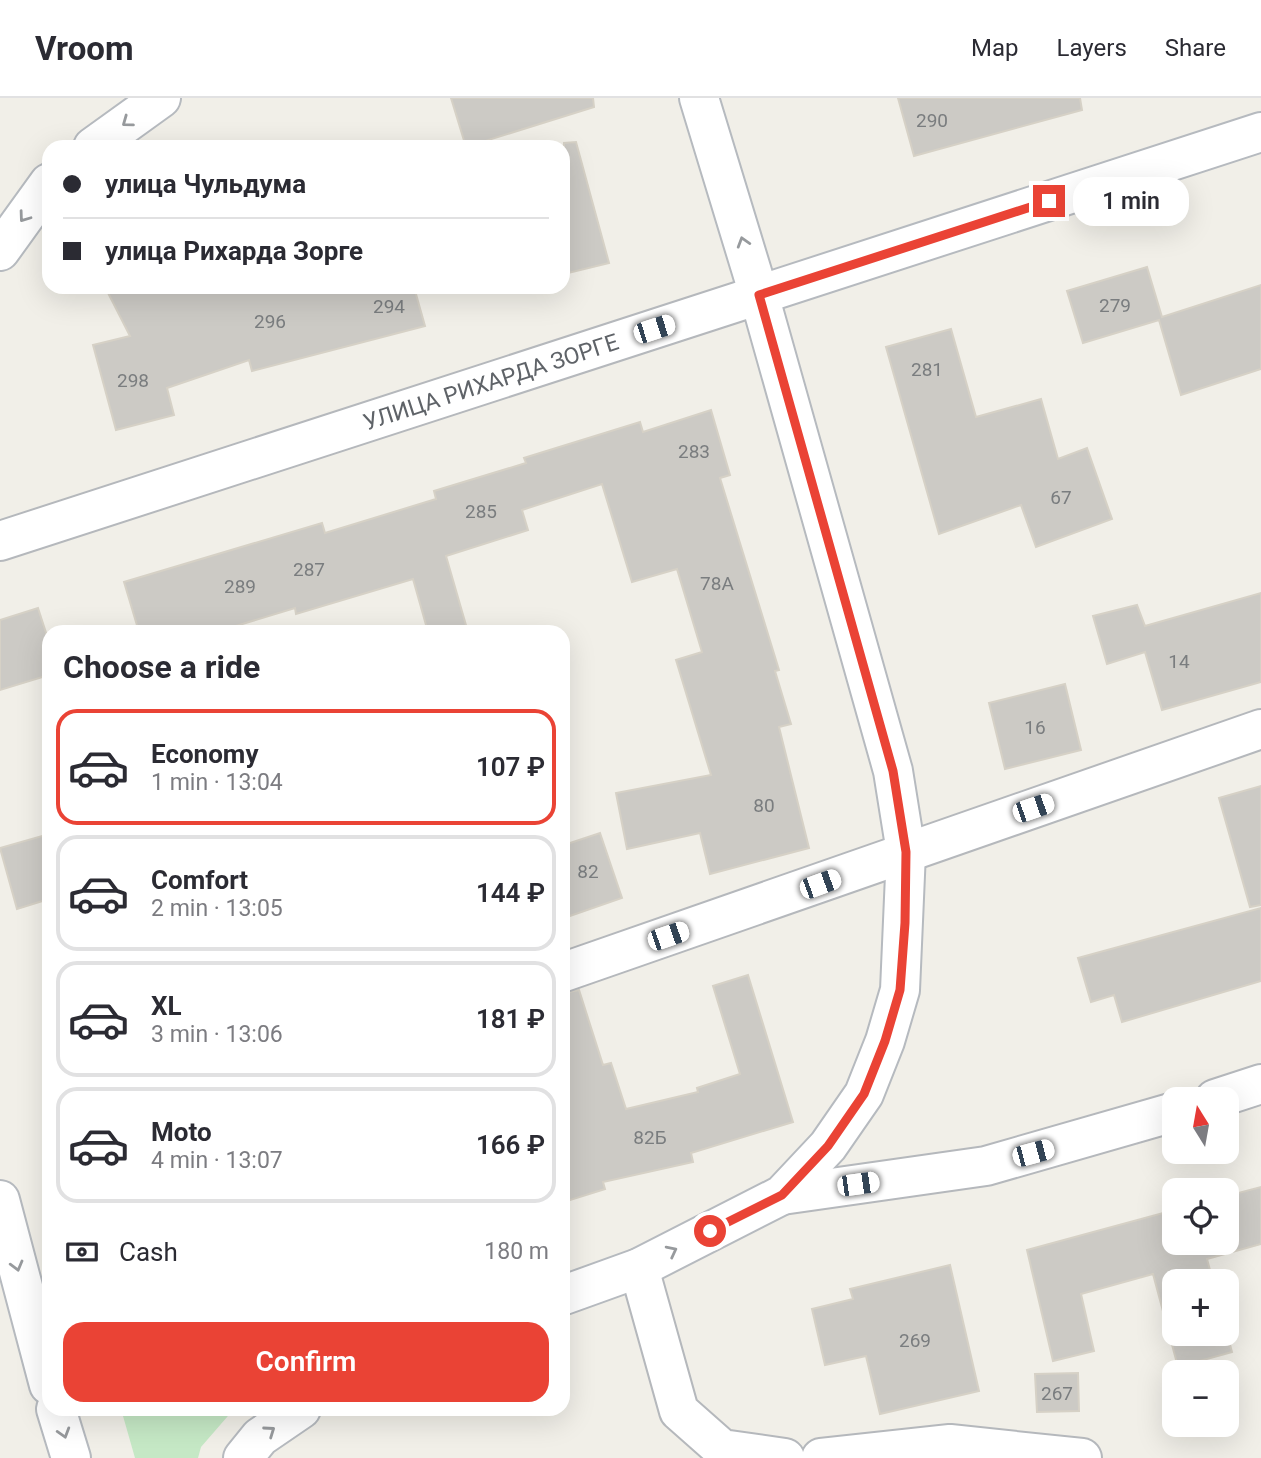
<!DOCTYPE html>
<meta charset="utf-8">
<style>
:root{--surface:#fff;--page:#f7f7f7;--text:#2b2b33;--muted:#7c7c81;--line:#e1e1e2;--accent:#ea4335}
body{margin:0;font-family:Roboto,sans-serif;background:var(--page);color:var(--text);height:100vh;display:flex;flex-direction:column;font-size:26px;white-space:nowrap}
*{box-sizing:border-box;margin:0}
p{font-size:23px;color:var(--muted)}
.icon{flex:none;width:38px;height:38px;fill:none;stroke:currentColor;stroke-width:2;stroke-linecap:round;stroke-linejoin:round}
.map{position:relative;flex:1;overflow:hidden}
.details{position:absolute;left:42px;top:527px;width:528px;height:791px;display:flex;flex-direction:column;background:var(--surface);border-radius:21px;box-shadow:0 7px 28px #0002}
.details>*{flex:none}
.guide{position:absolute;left:42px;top:42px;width:528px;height:154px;border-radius:21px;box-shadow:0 7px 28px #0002;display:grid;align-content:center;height:154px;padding:0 21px;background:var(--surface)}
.needle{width:46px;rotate:349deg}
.buttons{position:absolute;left:1162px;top:989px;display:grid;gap:14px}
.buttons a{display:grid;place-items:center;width:77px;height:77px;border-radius:14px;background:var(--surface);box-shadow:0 7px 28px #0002;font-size:35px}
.end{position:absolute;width:32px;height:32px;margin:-16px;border:9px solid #ea4335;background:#fff;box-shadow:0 0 0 4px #fff}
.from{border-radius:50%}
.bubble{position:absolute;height:49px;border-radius:21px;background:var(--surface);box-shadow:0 7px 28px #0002;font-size:23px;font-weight:600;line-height:49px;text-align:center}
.car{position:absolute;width:21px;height:42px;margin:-21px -10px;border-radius:9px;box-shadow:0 0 5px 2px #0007;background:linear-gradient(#fff 24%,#345 0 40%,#fff 0 76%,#345 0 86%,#fff 0)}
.guide b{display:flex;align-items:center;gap:24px;height:66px;font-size:26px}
.guide b+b{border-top:2px solid var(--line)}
.guide i{width:18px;height:18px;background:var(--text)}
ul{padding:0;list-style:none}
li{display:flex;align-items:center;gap:21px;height:116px;margin:0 14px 10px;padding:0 7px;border:4px solid var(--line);border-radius:21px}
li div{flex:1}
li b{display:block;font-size:26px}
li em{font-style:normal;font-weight:600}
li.selected{border-color:var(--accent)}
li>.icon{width:63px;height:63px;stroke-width:1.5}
h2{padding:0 21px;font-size:32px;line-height:84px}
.pay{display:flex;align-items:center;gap:18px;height:77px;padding:0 21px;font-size:26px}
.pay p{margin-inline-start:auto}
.primary-button{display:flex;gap:14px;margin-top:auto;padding:14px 21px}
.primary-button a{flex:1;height:80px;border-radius:21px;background:var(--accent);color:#fff;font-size:28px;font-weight:600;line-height:80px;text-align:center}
header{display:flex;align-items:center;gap:42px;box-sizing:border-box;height:98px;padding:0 35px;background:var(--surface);border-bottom:2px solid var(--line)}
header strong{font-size:33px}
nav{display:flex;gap:38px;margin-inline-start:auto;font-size:24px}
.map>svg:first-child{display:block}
</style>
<header>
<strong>Vroom</strong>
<nav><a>Map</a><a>Layers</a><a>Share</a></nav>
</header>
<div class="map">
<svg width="1261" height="1360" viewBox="0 0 1261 1360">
<rect width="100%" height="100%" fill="#f1efe8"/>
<path fill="#c5e8c5" d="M 121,1311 L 234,1311 L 201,1349 L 198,1360 L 135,1360 Z"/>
<g fill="#cccac5" stroke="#d6d1c6" stroke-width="2">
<path d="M 451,0 L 593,0 L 594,9 L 466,49 Z"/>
<path d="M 898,0 L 1080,0 L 1082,12 L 914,58 Z"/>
<path d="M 576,44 L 609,165 L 564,176 L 564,45 Z"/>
<path d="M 1147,169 L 1162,219 L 1261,187 L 1261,271 L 1181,297 L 1159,222 L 1083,245 L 1067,193 Z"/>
<path d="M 105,189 L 414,189 L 425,228 L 252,273 L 249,262 L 167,290 L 174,317 L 116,332 L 93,247 L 130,238 Z"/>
<path d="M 951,231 L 976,319 L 1041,301 L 1058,361 L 1087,350 L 1112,421 L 1036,449 L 1021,407 L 939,436 L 886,249 Z"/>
<path d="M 711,312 L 730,377 L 720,380 L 779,572 L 775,573 L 791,626 L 779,629 L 809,750 L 710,776 L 700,735 L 627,751 L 616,695 L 711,677 L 676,562 L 702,554 L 677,471 L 632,484 L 602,386 L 522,412 L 528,432 L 446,458 L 468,534 L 428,534 L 413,481 L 296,516 L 295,510 L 216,534 L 139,534 L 124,484 L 322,425 L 325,435 L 436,401 L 434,393 L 526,365 L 524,360 L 640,324 L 643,334 Z"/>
<path d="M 1261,495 L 1261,584 L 1162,612 L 1145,554 L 1107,566 L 1093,518 L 1137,507 L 1145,528 Z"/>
<path d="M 38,510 L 49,544 L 49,577 L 0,592 L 0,522 Z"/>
<path d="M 1065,586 L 1081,652 L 1005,671 L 989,605 Z"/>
<path d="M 1261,688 L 1261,807 L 1250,809 L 1219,700 Z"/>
<path d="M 600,735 L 622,800 L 564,820 L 564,747 Z"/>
<path d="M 49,736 L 49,801 L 17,811 L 0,750 Z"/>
<path d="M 1261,810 L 1261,883 L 1122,924 L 1114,897 L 1091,904 L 1078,860 Z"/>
<path d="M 748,877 L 793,1024 L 691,1055 L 693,1064 L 603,1084 L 605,1091 L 564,1104 L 564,895 L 579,892 L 603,967 L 611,965 L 626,1011 L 698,994 L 697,990 L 740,976 L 713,888 Z"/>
<path d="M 1261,1089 L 1261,1146 L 1207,1161 L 1213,1183 L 1174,1183 L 1174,1236 L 1227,1235 L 1232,1254 L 1178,1269 L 1153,1176 L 1081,1196 L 1094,1253 L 1053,1263 L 1027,1152 L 1174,1112 L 1174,1144 L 1227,1144 L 1227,1098 Z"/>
<path d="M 950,1167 L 979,1293 L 880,1316 L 866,1258 L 825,1267 L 812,1211 L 853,1201 L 850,1191 Z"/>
<path d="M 1078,1275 L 1079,1313 L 1037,1314 L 1035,1276 Z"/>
</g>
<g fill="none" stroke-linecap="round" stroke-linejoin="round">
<defs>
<g id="street">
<path id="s1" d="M 0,443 L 759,197"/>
<path d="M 564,874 L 1261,631"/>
<path d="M 1215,1001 L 1261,986"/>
<path d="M 782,1097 L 986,1068 L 1174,1014"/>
<path d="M 639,1170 L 679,1313 L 722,1351 L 785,1360"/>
<path d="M 821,1360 L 950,1346 L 1082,1360"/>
</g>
<g id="secondary">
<path d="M 93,49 L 161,0"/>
<path d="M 0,153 L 49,85"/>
<path d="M 759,197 L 1261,34"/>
<path d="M 0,1102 L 49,1287"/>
<path d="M 564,1197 L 639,1170 L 782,1097 L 828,1048 L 864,996 L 885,943 L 900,892 L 906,754 L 893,673 L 759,197 L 699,0"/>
<path d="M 56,1311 L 71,1360"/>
<path d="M 243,1360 L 260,1339 L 301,1311"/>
</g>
</defs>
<use href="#street" stroke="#b5b8bc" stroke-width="42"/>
<use href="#secondary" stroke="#b6babf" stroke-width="42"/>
<use href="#street" stroke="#fff" stroke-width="38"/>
<use href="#secondary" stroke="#fff" stroke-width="38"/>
</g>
<defs><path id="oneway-chevron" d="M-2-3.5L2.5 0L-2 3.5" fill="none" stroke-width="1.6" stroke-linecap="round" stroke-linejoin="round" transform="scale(1.75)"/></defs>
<g stroke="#979a9d">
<use href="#oneway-chevron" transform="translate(127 24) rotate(144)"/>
<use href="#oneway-chevron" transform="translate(24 119) rotate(126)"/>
<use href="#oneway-chevron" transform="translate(743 144) rotate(-107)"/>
<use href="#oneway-chevron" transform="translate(672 1153) rotate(-27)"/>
<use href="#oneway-chevron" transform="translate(17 1168) rotate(75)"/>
<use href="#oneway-chevron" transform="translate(270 1333) rotate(-35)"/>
<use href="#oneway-chevron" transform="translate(64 1335) rotate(73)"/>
</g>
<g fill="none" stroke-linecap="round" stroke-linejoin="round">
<path stroke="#ea4335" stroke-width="9" d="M 710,1133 L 782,1097 L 828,1048 L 864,996 L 885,943 L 900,892 L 905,825 L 906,754 L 893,673 L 759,197 L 1049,103"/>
</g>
<g text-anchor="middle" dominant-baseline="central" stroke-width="6" stroke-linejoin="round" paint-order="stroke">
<g font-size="19" fill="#7a7d7f">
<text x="932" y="22">290</text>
<text x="1115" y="207">279</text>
<text x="389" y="208">294</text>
<text x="270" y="223">296</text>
<text x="927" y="271">281</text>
<text x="133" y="282">298</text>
<text x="694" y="353">283</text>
<text x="1061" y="399">67</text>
<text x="481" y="413">285</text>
<text x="309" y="471">287</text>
<text x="717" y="485">78А</text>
<text x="240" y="488">289</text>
<text x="1179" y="563">14</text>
<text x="1035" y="629">16</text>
<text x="764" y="707">80</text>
<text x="588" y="773">82</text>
<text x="650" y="1039">82Б</text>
<text x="915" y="1242">269</text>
<text x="1057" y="1295">267</text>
</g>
<g font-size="23" fill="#5f6368" stroke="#fff">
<text stroke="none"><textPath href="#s1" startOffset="516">УЛИЦА РИХАРДА ЗОРГЕ</textPath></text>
</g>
</g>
</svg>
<div class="buttons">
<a><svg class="needle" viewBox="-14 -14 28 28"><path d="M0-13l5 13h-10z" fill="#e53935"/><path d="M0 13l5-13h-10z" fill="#7c7c81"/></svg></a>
<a><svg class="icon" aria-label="locate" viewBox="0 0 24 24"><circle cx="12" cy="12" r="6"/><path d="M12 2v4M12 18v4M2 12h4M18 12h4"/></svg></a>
<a>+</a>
<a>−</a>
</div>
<i class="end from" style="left:710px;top:1133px"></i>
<i class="end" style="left:1049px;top:103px"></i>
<div class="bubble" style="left:1073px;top:79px;width:116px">1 min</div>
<i class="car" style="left:654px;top:231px;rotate:72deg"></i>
<i class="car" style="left:1033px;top:710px;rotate:71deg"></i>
<i class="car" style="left:820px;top:786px;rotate:70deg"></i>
<i class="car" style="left:668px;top:838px;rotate:71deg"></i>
<i class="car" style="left:1033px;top:1055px;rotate:75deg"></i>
<i class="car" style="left:858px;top:1086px;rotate:82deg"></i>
<div class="guide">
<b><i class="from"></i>улица Чульдума</b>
<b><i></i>улица Рихарда Зорге</b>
</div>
<section class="details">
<h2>Choose a ride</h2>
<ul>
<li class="selected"><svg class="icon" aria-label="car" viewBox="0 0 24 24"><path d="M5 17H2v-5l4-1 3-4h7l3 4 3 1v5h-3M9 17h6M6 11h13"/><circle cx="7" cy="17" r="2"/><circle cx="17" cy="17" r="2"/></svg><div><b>Economy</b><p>1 min · 13:04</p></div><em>107 ₽</em></li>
<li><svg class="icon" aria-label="car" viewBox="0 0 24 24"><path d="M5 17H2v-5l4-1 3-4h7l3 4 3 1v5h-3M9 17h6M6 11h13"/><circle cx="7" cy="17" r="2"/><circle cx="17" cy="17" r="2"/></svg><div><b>Comfort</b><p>2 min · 13:05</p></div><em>144 ₽</em></li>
<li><svg class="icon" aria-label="car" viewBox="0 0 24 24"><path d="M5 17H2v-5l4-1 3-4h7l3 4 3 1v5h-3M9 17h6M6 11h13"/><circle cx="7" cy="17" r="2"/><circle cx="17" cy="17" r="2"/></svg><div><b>XL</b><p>3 min · 13:06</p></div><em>181 ₽</em></li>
<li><svg class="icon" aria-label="car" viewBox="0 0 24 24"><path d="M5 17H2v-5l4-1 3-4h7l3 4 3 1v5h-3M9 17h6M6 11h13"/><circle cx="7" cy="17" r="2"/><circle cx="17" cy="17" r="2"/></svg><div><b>Moto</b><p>4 min · 13:07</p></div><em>166 ₽</em></li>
</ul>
<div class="pay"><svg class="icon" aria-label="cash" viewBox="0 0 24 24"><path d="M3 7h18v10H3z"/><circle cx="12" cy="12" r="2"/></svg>Cash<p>180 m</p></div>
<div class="primary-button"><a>Confirm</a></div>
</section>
</div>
